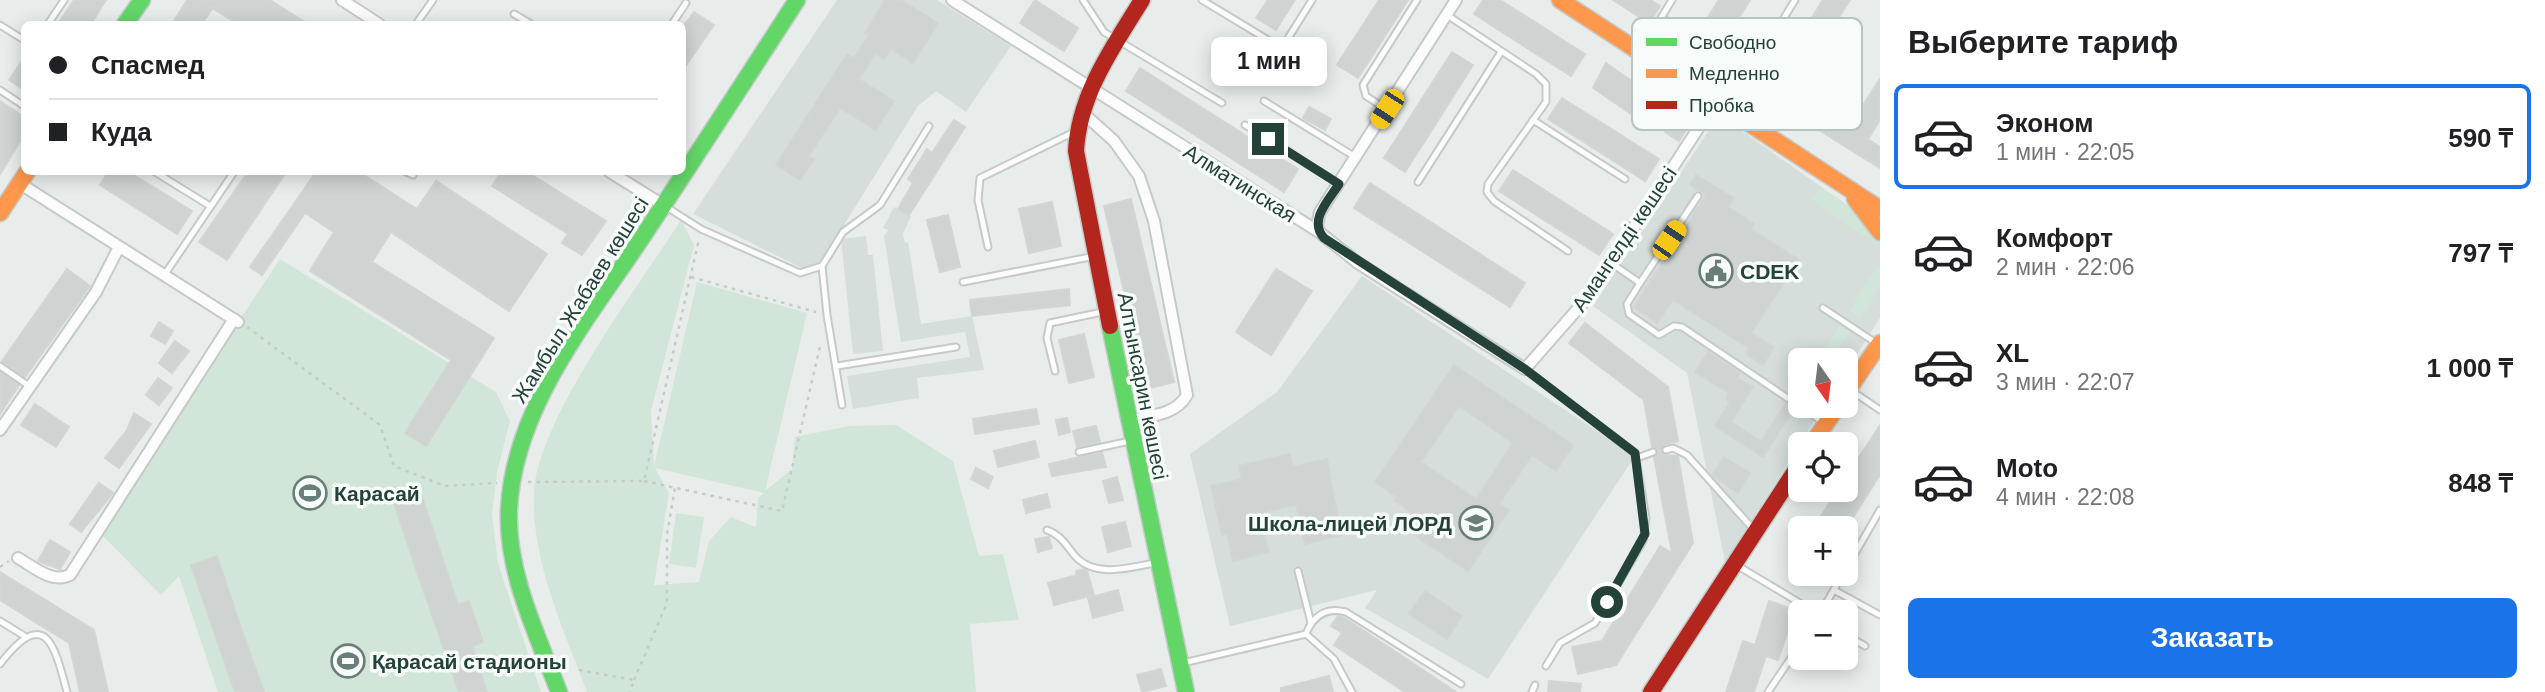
<!DOCTYPE html>
<html lang="ru">
<meta charset="utf-8">
<style>
:root{--surface:#fff;--page:#f2f2f2;--text:#202124;--muted:#757577;--line:#e0e0e0;--accent:#1a73e8}
body{margin:0;font-family:Helvetica,sans-serif;background:var(--page);color:var(--text);height:100vh;display:flex;flex-direction:column;font-size:26px;white-space:nowrap}
*{box-sizing:border-box;margin:0}
p{font-size:23px;color:var(--muted)}
.icon{flex:none;width:38px;height:38px;fill:none;stroke:currentColor;stroke-width:2;stroke-linecap:round;stroke-linejoin:round}
.map{position:relative;flex:1;overflow:hidden}
.sheet{display:flex;flex-direction:column;background:var(--surface);width:665px}
.sheet>*{flex:none}
.guide{position:absolute;left:21px;top:21px;width:665px;height:154px;border-radius:10px;box-shadow:0 4px 18px #0003;display:grid;align-content:center;height:154px;padding:0 28px;background:var(--surface)}
.needle{width:46px;rotate:166deg}
.buttons{position:absolute;left:1788px;top:348px;display:grid;gap:14px}
.buttons a{display:grid;place-items:center;width:70px;height:70px;border-radius:10px;background:var(--surface);box-shadow:0 4px 18px #0003;font-size:35px}
.end{position:absolute;width:32px;height:32px;margin:-16px;border:9px solid #24423a;background:#fff;box-shadow:0 0 0 4px #fff}
.from{border-radius:50%}
.bubble{position:absolute;height:49px;border-radius:10px;background:var(--surface);box-shadow:0 4px 18px #0003;font-size:23px;font-weight:700;line-height:49px;text-align:center}
.car{position:absolute;width:21px;height:42px;margin:-21px -10px;border-radius:9px;box-shadow:0 0 5px 2px #0007;background:linear-gradient(#f5c518 24%,#345 0 40%,#f5c518 0 76%,#345 0 86%,#f5c518 0)}
.guide b{display:flex;align-items:center;gap:24px;height:66px;font-size:26px}
.guide b+b{border-top:2px solid var(--line)}
.guide i{width:18px;height:18px;background:var(--text)}
ul{padding:0;list-style:none}
li{display:flex;align-items:center;gap:21px;height:105px;margin:0 14px 10px;padding:0 14px;border:4px solid transparent;border-radius:10px}
li div{flex:1}
li b{display:block;font-size:26px}
li em{font-style:normal;font-weight:700}
li.on{border-color:var(--accent)}
li>.icon{width:63px;height:63px;stroke-width:1.5}
h2{padding:0 28px;font-size:32px;line-height:84px}
.primary-button{display:flex;gap:14px;margin-top:auto;padding:14px 28px}
.primary-button a{flex:1;height:80px;border-radius:10px;background:var(--accent);color:#fff;font-size:28px;font-weight:700;line-height:80px;text-align:center}
main{display:flex;flex:1;min-height:0}
.map>svg:first-child{display:block}
</style>
<main>
<div class="map">
<svg width="1880" height="692" viewBox="0 0 1880 692">
<rect width="100%" height="100%" fill="#e8edeb"/>
<g fill="#d6dedb">
<path d="M 837,0 L 937,0 L 1011,46 L 966,112 L 936,91 L 918,106 L 821,262 L 802,268 L 693,214 Z"/>
<path d="M 1719,115 L 1867,219 L 1880,243 L 1880,318 L 1846,371 L 1846,360 L 1801,360 L 1801,406 L 1824,406 L 1725,562 L 1687,373 L 1593,306 Z"/>
<path d="M 894,207 L 911,216 L 903,234 L 905,243 L 908,242 L 921,324 L 972,316 L 984,370 L 917,378 L 919,398 L 853,409 L 847,376 L 970,357 L 965,332 L 901,342 L 884,236 L 888,230 L 883,228 Z"/>
<path d="M 866,236 L 868,255 L 873,255 L 883,351 L 853,354 L 841,239 Z"/>
<path d="M 1362,276 L 1635,456 L 1488,679 L 1365,608 L 1377,590 L 1230,626 L 1190,454 L 1277,392 Z"/>
</g>
<g fill="#d1e6d8" fill-rule="evenodd">
<path d="M 1821,187 L 1872,223 L 1878,245 L 1812,200 Z"/>
<path d="M 681,220 L 694,245 L 651,411 L 654,467 L 697,282 L 807,313 L 765,491 L 792,469 L 795,437 L 849,426 L 896,425 L 953,461 L 979,556 L 1003,554 L 1019,620 L 970,624 L 976,692 L 587,692 C 564,630 531,561 534,493 C 537,420 640,284 681,220 ZM 655,468 L 764,493 L 758,498 L 756,527 L 731,517 L 709,541 L 699,582 L 654,585 L 669,493 Z"/>
<path d="M 280,259 L 496,392 L 510,421 L 497,473 L 492,514 L 498,563 L 541,692 L 218,692 L 179,576 L 161,595 L 99,532 Z"/>
<path d="M 1877,267 L 1880,268 L 1880,288 L 1860,318 L 1849,311 Z"/>
<path d="M 1840,325 L 1850,332 L 1832,360 L 1817,360 Z"/>
<path d="M 676,513 L 704,517 L 696,568 L 669,564 Z"/>
</g>
<g fill="#cfd4d2" stroke="#d1d6d4" stroke-width="2" fill-rule="evenodd">
<path d="M 74,0 L 106,0 L 91,24 L 58,24 Z"/>
<path d="M 187,0 L 199,0 L 212,9 L 202,24 L 172,24 Z"/>
<path d="M 199,0 L 270,0 L 308,24 L 238,24 Z"/>
<path d="M 885,0 L 901,0 L 938,23 L 913,63 L 891,49 L 884,59 L 876,53 L 859,79 L 894,101 L 876,130 L 840,108 L 809,156 L 814,159 L 800,180 L 776,165 L 847,54 L 854,58 L 869,35 L 865,33 Z"/>
<path d="M 1035,0 L 1078,28 L 1064,51 L 1020,23 Z"/>
<path d="M 1268,0 L 1295,0 L 1276,30 L 1256,18 Z"/>
<path d="M 1379,0 L 1408,0 L 1358,78 L 1337,65 Z"/>
<path d="M 1483,0 L 1500,0 L 1585,54 L 1571,76 L 1474,14 Z"/>
<path d="M 1613,0 L 1651,0 L 1660,6 L 1649,23 Z"/>
<path d="M 1719,0 L 1750,0 L 1722,44 L 1774,77 L 1823,0 L 1850,0 L 1799,80 L 1856,116 L 1880,79 L 1880,120 L 1868,139 L 1880,147 L 1880,168 L 1803,120 L 1811,108 L 1790,94 L 1782,106 L 1661,28 L 1668,17 L 1696,36 Z"/>
<path d="M 694,12 L 714,25 L 682,71 L 682,28 Z"/>
<path d="M 1452,52 L 1473,65 L 1405,172 L 1384,158 Z"/>
<path d="M 24,58 L 24,90 L 9,80 Z"/>
<path d="M 1606,63 L 1660,101 L 1646,124 L 1593,88 Z"/>
<path d="M 1140,68 L 1298,169 L 1284,192 L 1126,91 Z"/>
<path d="M 1562,98 L 1659,159 L 1645,181 L 1548,119 Z"/>
<path d="M 0,101 L 24,117 L 24,135 L 0,174 Z"/>
<path d="M 1309,107 L 1331,119 L 1325,130 L 1303,118 Z"/>
<path d="M 1677,113 L 1691,122 L 1679,141 L 1665,132 Z"/>
<path d="M 954,120 L 965,127 L 909,215 L 898,209 L 913,183 L 908,179 L 927,149 L 932,153 Z"/>
<path d="M 1513,170 L 1613,234 L 1599,255 L 1499,191 Z"/>
<path d="M 108,172 L 129,172 L 192,211 L 177,234 L 100,185 Z"/>
<path d="M 248,172 L 286,172 L 227,260 L 199,242 Z"/>
<path d="M 316,172 L 359,172 L 417,209 L 436,181 L 547,254 L 509,311 L 391,232 L 372,262 L 494,338 L 426,446 L 405,433 L 451,360 L 310,271 L 334,232 L 305,213 L 262,275 L 250,267 Z"/>
<path d="M 501,172 L 527,172 L 606,221 L 582,255 L 562,243 L 568,234 L 492,186 Z"/>
<path d="M 1696,175 L 1734,198 L 1728,207 L 1754,224 L 1751,229 L 1799,260 L 1751,333 L 1774,347 L 1763,365 L 1746,354 L 1749,348 L 1673,300 L 1657,323 L 1634,307 L 1706,195 L 1690,185 Z"/>
<path d="M 1370,183 L 1525,283 L 1510,307 L 1354,208 Z"/>
<path d="M 1131,199 L 1174,382 L 1147,389 L 1104,206 Z"/>
<path d="M 1052,202 L 1061,246 L 1029,253 L 1019,209 Z"/>
<path d="M 948,215 L 960,267 L 940,272 L 927,220 Z"/>
<path d="M 67,269 L 90,286 L 25,377 L 2,361 Z"/>
<path d="M 1276,269 L 1312,291 L 1271,355 L 1236,332 Z"/>
<path d="M 1069,289 L 1070,305 L 972,316 L 970,300 Z"/>
<path d="M 159,322 L 173,331 L 165,344 L 151,336 Z"/>
<path d="M 1585,323 L 1668,387 L 1678,441 L 1664,445 L 1661,451 L 1664,455 L 1678,456 L 1693,543 L 1616,665 L 1578,674 L 1572,647 L 1602,641 L 1660,546 L 1672,553 L 1654,457 L 1658,451 L 1652,447 L 1644,400 L 1569,343 Z"/>
<path d="M 1084,334 L 1094,377 L 1069,383 L 1059,340 Z"/>
<path d="M 175,341 L 189,351 L 172,373 L 159,363 Z"/>
<path d="M 1708,352 L 1740,373 L 1737,378 L 1753,387 L 1731,422 L 1761,441 L 1785,404 L 1794,409 L 1763,457 L 1715,426 L 1730,402 L 1726,399 L 1729,393 L 1695,372 Z"/>
<path d="M 1454,365 L 1573,445 L 1556,471 L 1532,455 L 1499,504 L 1509,510 L 1468,571 L 1414,535 L 1423,521 L 1395,501 L 1397,497 L 1375,482 ZM 1459,406 L 1513,443 L 1476,499 L 1421,462 Z"/>
<path d="M 0,372 L 19,385 L 0,414 Z"/>
<path d="M 158,378 L 172,388 L 159,405 L 146,395 Z"/>
<path d="M 35,404 L 69,427 L 56,447 L 21,425 Z"/>
<path d="M 1036,409 L 1039,424 L 975,434 L 973,419 Z"/>
<path d="M 134,413 L 151,424 L 119,468 L 105,458 L 127,430 Z"/>
<path d="M 1067,418 L 1070,432 L 1059,435 L 1056,420 Z"/>
<path d="M 1880,425 L 1880,475 L 1846,528 L 1813,528 L 1838,490 L 1846,490 L 1846,477 Z"/>
<path d="M 1096,426 L 1100,442 L 1077,447 L 1073,431 Z"/>
<path d="M 1035,441 L 1039,457 L 998,467 L 994,451 Z"/>
<path d="M 1102,452 L 1106,467 L 1052,476 L 1049,464 Z"/>
<path d="M 1290,454 L 1293,467 L 1327,459 L 1341,535 L 1305,544 L 1296,505 L 1259,513 L 1269,552 L 1233,561 L 1227,534 L 1222,535 L 1211,486 L 1242,479 L 1239,466 Z"/>
<path d="M 1724,457 L 1750,473 L 1738,493 L 1712,475 Z"/>
<path d="M 976,468 L 993,477 L 988,488 L 971,479 Z"/>
<path d="M 1117,477 L 1123,500 L 1109,503 L 1103,481 Z"/>
<path d="M 99,483 L 113,493 L 81,532 L 70,524 Z"/>
<path d="M 420,491 L 458,605 L 469,601 L 483,642 L 472,646 L 487,692 L 459,692 L 416,569 L 393,500 Z"/>
<path d="M 1047,494 L 1050,507 L 1026,513 L 1023,500 Z"/>
<path d="M 1125,522 L 1131,546 L 1108,552 L 1102,527 Z"/>
<path d="M 1049,537 L 1052,548 L 1038,552 L 1035,539 Z"/>
<path d="M 50,540 L 70,552 L 60,569 L 38,561 Z"/>
<path d="M 217,556 L 240,625 L 264,692 L 235,692 L 191,565 Z"/>
<path d="M 1084,569 L 1087,571 L 1094,595 L 1054,605 L 1048,583 L 1077,575 L 1076,571 Z"/>
<path d="M 0,572 L 94,630 L 108,692 L 80,692 L 69,643 L 0,600 Z"/>
<path d="M 1118,590 L 1123,610 L 1093,618 L 1088,598 Z"/>
<path d="M 1425,591 L 1462,616 L 1447,639 L 1409,614 Z"/>
<path d="M 1769,601 L 1795,610 L 1778,660 L 1766,656 L 1754,692 L 1726,692 L 1743,641 L 1755,645 Z"/>
<path d="M 1338,616 L 1343,617 L 1456,692 L 1405,692 L 1334,645 L 1342,633 L 1331,626 Z"/>
<path d="M 1161,669 L 1166,686 L 1142,692 L 1137,675 Z"/>
<path d="M 1329,676 L 1333,692 L 1281,692 L 1281,688 Z"/>
<path d="M 1549,681 L 1581,684 L 1580,692 L 1548,692 Z"/>
</g>
<g fill="none" stroke-linecap="round" stroke-linejoin="round">
<defs>
<g id="lane">
<path d="M 1083,0 L 1104,32 L 1222,103"/>
<path d="M 1202,0 L 1278,46 L 1287,40 L 1312,0"/>
<path d="M 514,14 L 531,24"/>
<path d="M 1447,15 L 1536,74 L 1546,84 L 1546,102 L 1488,184 L 1487,192 L 1494,201 L 1568,251"/>
<path d="M 48,24 L 64,0"/>
<path d="M 416,24 L 433,0"/>
<path d="M 672,24 L 686,3"/>
<path d="M 0,25 L 24,40"/>
<path d="M 1764,50 L 1795,0"/>
<path d="M 1645,52 L 1645,44 L 1672,0"/>
<path d="M 0,90 L 24,106"/>
<path d="M 1264,101 L 1357,158"/>
<path d="M 1386,109 L 1366,96 L 1363,85 L 1417,0"/>
<path d="M 1533,120 L 1625,179"/>
<path d="M 1245,125 L 1339,184"/>
<path d="M 155,172 L 210,206"/>
<path d="M 406,172 L 413,175"/>
<path d="M 1418,182 L 1501,52"/>
<path d="M 665,206 L 701,229 L 800,273 L 822,266 L 843,232 L 880,205 L 929,126"/>
<path d="M 988,247 L 978,200 L 980,178 L 1074,132"/>
<path d="M 1611,263 L 1640,283 L 1698,196"/>
<path d="M 822,266 L 827,315 L 842,405"/>
<path d="M 165,274 L 234,172"/>
<path d="M 963,282 L 1095,256"/>
<path d="M 1640,283 L 1627,304 L 1629,314 L 1659,335 L 1674,326 L 1682,327 L 1823,422"/>
<path d="M 1823,308 L 1876,343"/>
<path d="M 0,366 L 29,386"/>
<path d="M 837,366 L 956,347"/>
<path d="M 1525,369 L 1635,453 L 1646,518 L 1643,541 L 1595,623 L 1560,643 L 1546,666"/>
<path d="M 1055,371 L 1047,338 L 1050,323 L 1107,311"/>
<path d="M 1852,391 L 1880,410"/>
<path d="M 1666,450 L 1673,448 L 1687,455 L 1754,530"/>
<path d="M 1079,452 L 1130,441"/>
<path d="M 1637,458 L 1653,452"/>
<path d="M 1047,530 C 1061,535 1066,545 1075,556 C 1095,578 1129,568 1154,563"/>
<path d="M 1738,566 L 1815,612"/>
<path d="M 1846,569 L 1880,510"/>
<path d="M 1298,571 L 1311,623"/>
<path d="M 1834,590 L 1880,615"/>
<path d="M 1821,612 L 1843,574"/>
<path d="M 0,621 L 26,637"/>
<path d="M 1306,634 C 1313,616 1326,607 1346,612 L 1461,684"/>
<path d="M 1846,635 L 1865,646"/>
<path d="M 1183,663 L 1306,634 L 1334,659 L 1352,692"/>
<path d="M 0,664 C 45,606 54,643 67,692"/>
<path d="M 1532,692 L 1535,685"/>
<path d="M 1768,692 L 1801,643"/>
</g>
<g id="street">
<path d="M 342,0 L 379,24"/>
<path d="M 952,0 L 1319,232 L 1358,263 L 1525,369 L 1589,296 L 1716,101"/>
<path d="M 1082,112 L 1114,141 L 1139,176 L 1154,221 L 1187,395 C 1176,415 1150,416 1129,420"/>
<path d="M 610,172 L 663,205"/>
<path d="M 19,183 L 238,322"/>
<path d="M 1319,232 L 1317,225 L 1320,212 L 1456,0"/>
<path d="M 0,430 L 96,292 L 119,247"/>
<path d="M 18,558 C 34,567 52,584 70,575 L 234,319"/>
</g>
<g id="fast">
<path d="M 125,24 L 142,0"/>
<path d="M 1110,326 L 1186,692"/>
<path d="M 559,692 C 537,634 506,572 509,509 C 514,406 589,318 643,236 C 695,158 746,79 797,0"/>
</g>
<g id="slow">
<path d="M 1560,0 L 1880,209"/>
<path d="M 1855,199 L 1880,232"/>
<path d="M 0,213 L 27,172"/>
<path d="M 1846,393 L 1880,343"/>
<path d="M 1812,444 L 1838,406"/>
</g>
<g id="jam">
<path d="M 1110,326 L 1076,151 C 1079,94 1113,47 1142,0"/>
<path d="M 1651,692 L 1801,462"/>
</g>
</defs>
<use href="#lane" stroke="#c5cac8" stroke-width="9"/>
<use href="#street" stroke="#c5cac8" stroke-width="14"/>
<use href="#fast" stroke="#c3cbc8" stroke-width="19"/>
<use href="#slow" stroke="#c3cbc8" stroke-width="19"/>
<use href="#jam" stroke="#c3cbc8" stroke-width="19"/>
<g stroke="#c3ccca" stroke-width="2.5" stroke-dasharray="3.5 5" stroke-linecap="butt">
<path d="M 691,277 L 816,312"/>
<path d="M 247,327 L 380,425 L 394,466 L 445,486 L 497,483"/>
<path d="M 644,481 L 782,511 L 821,342"/>
<path d="M 528,482 L 644,481 L 699,239"/>
<path d="M 0,567 L 9,561"/>
<path d="M 579,670 L 634,680 L 630,692"/>
<path d="M 634,680 L 667,603 L 667,534 L 675,488"/>
</g>
<use href="#lane" stroke="#fcfcfc" stroke-width="5"/>
<use href="#street" stroke="#fcfcfc" stroke-width="10"/>
<use href="#fast" stroke="#63d668" stroke-width="16"/>
<use href="#slow" stroke="#ff974d" stroke-width="16"/>
<use href="#jam" stroke="#b3261e" stroke-width="16"/>
</g>
<g fill="none" stroke-linecap="round" stroke-linejoin="round">
<path stroke="#24423a" stroke-width="9" d="M 1268,139 L 1339,184 C 1329,200 1308,220 1324,238 L 1525,369 L 1635,453 L 1645,534 L 1607,602"/>
</g>
<defs>
<symbol id="civic-ring" viewBox="-11 -11 22 22"><circle r="9.5" fill="#f7fbf9" stroke="#697e78" stroke-width="1.5"/><path d="M-.6-6.5H3V-4.5H.6V-3L4-1V1h2V6H-6V1h2V-1L-.6-3ZM-1.2 2.5V6h2.4V2.5Z" fill="#697e78"/></symbol>
<symbol id="stadium-ring" viewBox="-11 -11 22 22"><circle r="9.5" fill="#f7fbf9" stroke="#697e78" stroke-width="1.5"/><path d="M0-5a6.5 5 0 1 0 0 10a6.5 5 0 1 0 0-10ZM-3.5-1.8h7v3.6h-7Z" fill="#697e78"/></symbol>
<symbol id="school-ring" viewBox="-11 -11 22 22"><circle r="9.5" fill="#f7fbf9" stroke="#697e78" stroke-width="1.5"/><path d="M0-5L7-2L0 1L-7-2ZM-4 1L0 2.5L4 1V4Q0 6-4 4Z" fill="#697e78"/></symbol>
</defs>
<g fill-rule="evenodd">
<use href="#civic-ring" x="1697" y="252" width="38" height="38"/>
<use href="#stadium-ring" x="291" y="474" width="38" height="38"/>
<use href="#school-ring" x="1457" y="504" width="38" height="38"/>
<use href="#stadium-ring" x="329" y="642" width="38" height="38"/>
</g>
<g text-anchor="middle" dominant-baseline="central" stroke-width="7" stroke-linejoin="round" paint-order="stroke">
<g font-size="21" fill="#24423a" stroke="#f7fbf9">
<text transform="translate(1240 183) rotate(32)">Алматинская</text>
<text transform="translate(1624 239) rotate(-56)">Амангелді көшесі</text>
<text transform="translate(580 300) rotate(-58)">Жамбыл Жабаев көшесі</text>
<text transform="translate(1143 386) rotate(79)">Алтынсарин көшесі</text>
</g>
<g font-size="21" font-weight="bold" fill="#24423a" stroke="#f7fbf9" text-anchor="start">
<text x="1740" y="271">CDEK</text>
<text x="334" y="493">Карасай</text>
<text x="1452" y="523" text-anchor="end">Школа-лицей ЛОРД</text>
<text x="372" y="661">Қарасай стадионы</text>
</g>
</g>
<rect x="1632" y="18" width="230" height="112" rx="10" fill="#f7fbf9" stroke="#b8c4c0" stroke-width="2"/>
<rect x="1646" y="38" width="31" height="8" fill="#63d668"/>
<rect x="1646" y="69" width="31" height="9" fill="#ff974d"/>
<rect x="1646" y="101" width="31" height="8" fill="#b3261e"/>
<g font-size="19" fill="#24423a">
<text x="1689" y="49">Свободно</text>
<text x="1689" y="80">Медленно</text>
<text x="1689" y="112">Пробка</text>
</g>
</svg>
<div class="buttons">
<a><svg class="needle" viewBox="-14 -14 28 28"><path d="M0-13l5 13h-10z" fill="#e53935"/><path d="M0 13l5-13h-10z" fill="#757577"/></svg></a>
<a><svg class="icon" aria-label="locate" viewBox="0 0 24 24"><circle cx="12" cy="12" r="6"/><path d="M12 2v4M12 18v4M2 12h4M18 12h4"/></svg></a>
<a>+</a>
<a>−</a>
</div>
<i class="end from" style="left:1607px;top:602px"></i>
<i class="end" style="left:1268px;top:139px"></i>
<div class="bubble" style="left:1211px;top:37px;width:116px">1 мин</div>
<i class="car" style="left:1387px;top:109px;rotate:213deg"></i>
<i class="car" style="left:1669px;top:240px;rotate:34deg"></i>
<div class="guide">
<b><i class="from"></i>Спасмед</b>
<b><i></i>Куда</b>
</div>
</div>
<section class="sheet">
<h2>Выберите тариф</h2>
<ul>
<li class="on"><svg class="icon" aria-label="car" viewBox="0 0 24 24"><path d="M5 17H2v-5l4-1 3-4h7l3 4 3 1v5h-3M9 17h6M6 11h13"/><circle cx="7" cy="17" r="2"/><circle cx="17" cy="17" r="2"/></svg><div><b>Эконом</b><p>1 мин · 22:05</p></div><em>590 ₸</em></li>
<li><svg class="icon" aria-label="car" viewBox="0 0 24 24"><path d="M5 17H2v-5l4-1 3-4h7l3 4 3 1v5h-3M9 17h6M6 11h13"/><circle cx="7" cy="17" r="2"/><circle cx="17" cy="17" r="2"/></svg><div><b>Комфорт</b><p>2 мин · 22:06</p></div><em>797 ₸</em></li>
<li><svg class="icon" aria-label="car" viewBox="0 0 24 24"><path d="M5 17H2v-5l4-1 3-4h7l3 4 3 1v5h-3M9 17h6M6 11h13"/><circle cx="7" cy="17" r="2"/><circle cx="17" cy="17" r="2"/></svg><div><b>XL</b><p>3 мин · 22:07</p></div><em>1 000 ₸</em></li>
<li><svg class="icon" aria-label="car" viewBox="0 0 24 24"><path d="M5 17H2v-5l4-1 3-4h7l3 4 3 1v5h-3M9 17h6M6 11h13"/><circle cx="7" cy="17" r="2"/><circle cx="17" cy="17" r="2"/></svg><div><b>Moto</b><p>4 мин · 22:08</p></div><em>848 ₸</em></li>
</ul>
<div class="primary-button"><a>Заказать</a></div>
</section>
</main>
